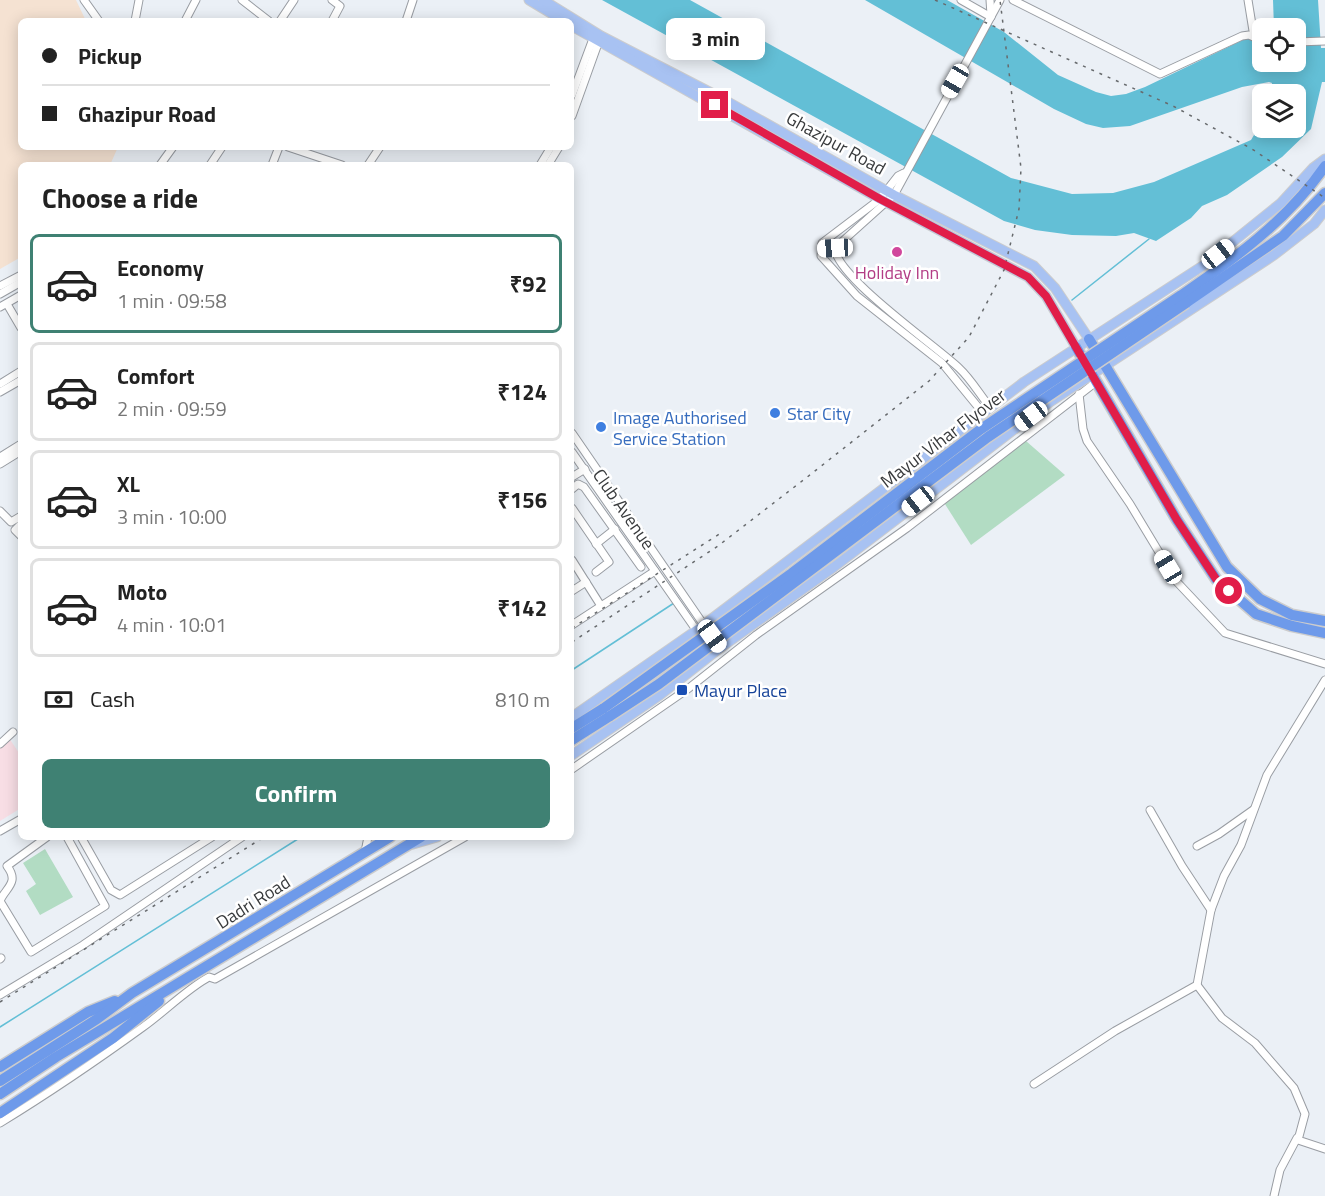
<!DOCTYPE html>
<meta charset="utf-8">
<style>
:root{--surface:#fff;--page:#f6f6f6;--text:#222;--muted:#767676;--line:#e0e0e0;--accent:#3f8173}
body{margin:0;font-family:"Titillium Web",sans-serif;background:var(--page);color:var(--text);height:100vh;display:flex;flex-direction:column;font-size:22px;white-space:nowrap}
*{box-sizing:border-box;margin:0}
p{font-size:20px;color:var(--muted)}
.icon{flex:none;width:33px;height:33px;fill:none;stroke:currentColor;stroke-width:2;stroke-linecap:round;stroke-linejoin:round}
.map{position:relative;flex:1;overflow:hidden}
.panel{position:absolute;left:18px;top:162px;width:556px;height:678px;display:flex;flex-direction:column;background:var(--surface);border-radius:9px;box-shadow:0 3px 15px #0003}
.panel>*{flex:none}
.hud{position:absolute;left:18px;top:18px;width:556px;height:132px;border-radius:9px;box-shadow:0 3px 15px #0003;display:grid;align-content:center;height:132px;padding:0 24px;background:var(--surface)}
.fabs{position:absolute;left:1252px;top:18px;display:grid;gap:12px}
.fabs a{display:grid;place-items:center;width:54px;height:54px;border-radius:9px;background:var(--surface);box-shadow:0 3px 15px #0003;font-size:30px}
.end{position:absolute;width:27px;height:27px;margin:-14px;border:8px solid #e11d48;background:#fff;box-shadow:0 0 0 3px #fff}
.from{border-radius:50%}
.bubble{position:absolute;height:42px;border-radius:9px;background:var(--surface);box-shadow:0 3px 15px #0003;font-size:20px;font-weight:700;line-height:42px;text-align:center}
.car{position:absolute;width:18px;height:36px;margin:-18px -9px;border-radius:8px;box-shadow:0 0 4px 2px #0007;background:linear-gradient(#fff 24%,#345 0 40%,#fff 0 76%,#345 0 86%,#fff 0)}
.hud b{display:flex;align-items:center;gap:21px;height:57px;font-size:22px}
.hud b+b{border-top:2px solid var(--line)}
.hud i{width:15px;height:15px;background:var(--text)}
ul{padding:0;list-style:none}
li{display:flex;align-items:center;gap:18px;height:99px;margin:0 12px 9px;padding:0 12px;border:3px solid var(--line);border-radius:9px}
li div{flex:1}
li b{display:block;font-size:22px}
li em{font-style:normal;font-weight:700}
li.on{border-color:var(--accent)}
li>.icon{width:54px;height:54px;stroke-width:1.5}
h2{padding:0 24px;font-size:27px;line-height:72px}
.pay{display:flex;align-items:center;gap:15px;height:66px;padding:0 24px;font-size:22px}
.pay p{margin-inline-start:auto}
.button{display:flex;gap:12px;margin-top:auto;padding:12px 24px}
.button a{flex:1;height:69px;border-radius:9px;background:var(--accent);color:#fff;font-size:24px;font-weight:700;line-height:69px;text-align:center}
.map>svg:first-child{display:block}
</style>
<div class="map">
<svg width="1325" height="1196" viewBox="0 0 1325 1196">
<rect width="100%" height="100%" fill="#ebf0f6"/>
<path fill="#f5e2d2" d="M 0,0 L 76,0 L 86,21 L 21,21 L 21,147 L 118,147 L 110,165 L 21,165 L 21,257 L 0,269 Z"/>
<path fill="#f8dee5" d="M 9,738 L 21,756 L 21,808 L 0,821 L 0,747 Z"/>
<g fill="#b2dcc3">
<path d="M 1026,441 L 1065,475 L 971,545 L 943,501 Z"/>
<path d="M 45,849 L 73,897 L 40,915 L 26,891 L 36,884 L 23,863 Z"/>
</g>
<path fill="#63bfd6" d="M 602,0 L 690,0 L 1011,178 L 1072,194 L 1113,193 L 1154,182 L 1251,140 L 1263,120 L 1263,128 L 1296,128 L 1296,94 L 1271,94 L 1272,83 L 1269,82 L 1242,87 L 1130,126 L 1103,128 L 1086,124 L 1054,109 L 865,0 L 947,0 L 1004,32 L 1058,75 L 1096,92 L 1111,96 L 1126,94 L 1145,87 L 1249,37 L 1263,46 L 1263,62 L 1296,62 L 1296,28 L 1274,28 L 1273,0 L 1318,0 L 1321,48 L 1325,48 L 1325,82 L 1322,82 L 1311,129 L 1282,157 L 1227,195 L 1202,206 L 1191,218 L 1156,241 L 1134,233 L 1116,236 L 1072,235 L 1035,230 L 1004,221 Z"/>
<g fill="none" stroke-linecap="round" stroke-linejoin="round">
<g stroke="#63bfd6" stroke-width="1.5">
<path d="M 1072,300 L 1149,239"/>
<path d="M 572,670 L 674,603"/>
<path d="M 0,1027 L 301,837"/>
</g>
<defs>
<g id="minor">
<path d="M 84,0 L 99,21"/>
<path d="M 242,0 L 269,21"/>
<path d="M 961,0 L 991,17"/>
<path d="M 990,0 L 991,15"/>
<path d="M 1013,0 L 1160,74 L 1242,36 L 1249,35 L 1263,41"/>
<path d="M 1248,0 L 1254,37"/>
<path d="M 135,21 L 139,0"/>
<path d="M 185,21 L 196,0"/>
<path d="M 280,21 L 294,0"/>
<path d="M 332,21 L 340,6 L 332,0"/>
<path d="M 406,21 L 413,0"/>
<path d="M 1296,42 L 1325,41"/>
<path d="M 572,95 L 594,36"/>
<path d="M 572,116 L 600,38"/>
<path d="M 288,147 L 342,165"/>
<path d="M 160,165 L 173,147"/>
<path d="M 210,165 L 222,147"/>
<path d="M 272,165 L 279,147"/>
<path d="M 368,165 L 380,147"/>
<path d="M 540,165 L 551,147"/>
<path d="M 548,165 L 559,147"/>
<path d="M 904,173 L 898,176 L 880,199 L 822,243 L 821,256 L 857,296 L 942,363 L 983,413"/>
<path d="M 0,286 L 21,275"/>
<path d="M 0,294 L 21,282"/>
<path d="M 7,304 L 21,328"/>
<path d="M 0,307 L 21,295"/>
<path d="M 0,384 L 21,371"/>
<path d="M 0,392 L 21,380"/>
<path d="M 1079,394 L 1083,429 L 1087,441 L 1130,504 L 1177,582 L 1225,633 L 1325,664"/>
<path d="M 990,407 C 980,395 971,379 959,368 C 936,346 835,276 835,248 L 894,195 L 1000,0"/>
<path d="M 572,433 L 706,628"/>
<path d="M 572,452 L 699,634"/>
<path d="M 0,457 L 21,444"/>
<path d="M 0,464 L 21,451"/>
<path d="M 572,477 L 585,469"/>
<path d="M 572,489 L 578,484 L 584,487 L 641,567"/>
<path d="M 572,508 L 609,562 L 596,572"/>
<path d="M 0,511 L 11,522 L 21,516"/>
<path d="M 21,524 L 15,530 L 21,536"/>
<path d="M 596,544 L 615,529"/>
<path d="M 572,560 L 601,606"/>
<path d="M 572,591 L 586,582"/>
<path d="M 572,625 L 655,571"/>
<path d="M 0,744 L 13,732"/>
<path d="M 572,769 L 689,688 L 756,635 L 907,528 L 1096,382"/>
<path d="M 1150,810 L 1182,866 L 1211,910"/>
<path d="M 0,831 L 21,819"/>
<path d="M 47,837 L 7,866 C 20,883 5,888 0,901 L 31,952 L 105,906 L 67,837"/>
<path d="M 81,837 L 111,890 L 120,895 L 212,837"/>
<path d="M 1197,846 L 1219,834 L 1253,810"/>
<path d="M 365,852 L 368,837"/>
<path d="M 0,959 L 1,958"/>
<path d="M 1197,985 L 1222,1018 L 1255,1043 L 1294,1088 L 1305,1114 L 1298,1140 L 1325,1149"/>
<path d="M 0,995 L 83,945 L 242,837"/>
<path d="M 1034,1084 L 1115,1031 L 1197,985 L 1211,910 L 1224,876 L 1241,845 L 1267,775 L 1325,680"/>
<path d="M 0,1123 C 49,1093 96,1061 143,1027 C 163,1013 188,988 209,977 L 215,979 L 465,837"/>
<path d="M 1274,1196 L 1280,1170 L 1297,1138"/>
</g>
<g id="major">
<path d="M 529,0 L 564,21"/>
<path d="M 543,0 L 601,36 L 719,97 L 894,195 L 1034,266 L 1055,288 L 1089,339"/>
<path d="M 572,26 L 880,199 L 1028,277 L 1046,296 L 1076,347"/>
<path d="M 572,717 L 697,630 L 1024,382 L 1204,265 L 1281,203 L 1313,168 L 1325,159"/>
<path d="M 572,755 L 660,695 L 720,648 L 834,567 L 1050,402 L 1274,255 L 1314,224 L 1325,210"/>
<path d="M 413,844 L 437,837"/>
</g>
<g id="highway">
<path d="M 1180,296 C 1234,259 1287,221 1325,166"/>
<path d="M 1186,303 L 1283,236 L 1325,193"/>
<path d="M 1089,339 L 1227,567 L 1260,599 L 1292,615 L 1325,621"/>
<path d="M 1076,347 L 1177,520 L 1216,579 L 1256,614 L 1292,626 L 1325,633"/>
<path d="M 572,728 L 604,708"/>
<path d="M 572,740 L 610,716"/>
<path d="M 0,1067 L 88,1012 L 115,1001"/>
<path d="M 0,1081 L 97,1019 L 132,993 L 390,837"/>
<path d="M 0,1094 L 56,1057 L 421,837"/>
<path d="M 0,1113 L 113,1038 L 159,1001"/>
</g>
</defs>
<use href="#minor" stroke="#999da3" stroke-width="9"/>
<use href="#major" stroke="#cccccd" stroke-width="11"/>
<use href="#highway" stroke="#cccccd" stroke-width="13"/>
<use href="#minor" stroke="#fff" stroke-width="7"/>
<use href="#major" stroke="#a8c2f2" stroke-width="9"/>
<use href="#highway" stroke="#6e9aea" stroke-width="10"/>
<g stroke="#676a6d" stroke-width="1.5" stroke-dasharray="3 6" stroke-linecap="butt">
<path d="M 935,0 L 1173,106 L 1252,149 L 1325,198"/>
<path d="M 572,628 L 721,533"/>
<path d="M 572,642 L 718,546 L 806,478 L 929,381 L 969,337 L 1004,270 L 1019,209 L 1021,168 L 1000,0"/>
<path d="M 0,1002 L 264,837"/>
</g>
<defs>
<g id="highway-bridge">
<path d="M 604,708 L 792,573 L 981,429 L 1180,296"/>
<path d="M 610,716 L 659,684 L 988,437 L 1186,303"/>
</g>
</defs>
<use href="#highway-bridge" stroke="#cccccd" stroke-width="13" stroke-linecap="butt"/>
<use href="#highway-bridge" stroke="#6e9aea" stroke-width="10"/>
</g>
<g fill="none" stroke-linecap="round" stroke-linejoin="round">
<path stroke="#e11d48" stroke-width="8" d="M 715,105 L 880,199 L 1028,277 L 1046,296 L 1177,520 L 1216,579 L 1229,591"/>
</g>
<circle fill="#d1479c" stroke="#fff" stroke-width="2" cx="897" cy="252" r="6"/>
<g fill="#3f7fe0" stroke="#fff" stroke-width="2">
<circle cx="775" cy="413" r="6"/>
<circle cx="601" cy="427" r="6"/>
</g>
<rect fill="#1a4fb4" stroke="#fff" stroke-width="2" x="676" y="684" width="12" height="12" rx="3"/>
<g text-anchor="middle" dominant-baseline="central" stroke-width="5" stroke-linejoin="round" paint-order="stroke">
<g font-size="18" fill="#393b3d" stroke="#fff">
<text transform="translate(836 143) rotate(29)">Ghazipur Road</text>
<text transform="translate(943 438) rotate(-37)">Mayur Vihar Flyover</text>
<text transform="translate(624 509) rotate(55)">Club Avenue</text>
<text transform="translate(253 902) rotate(-32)">Dadri Road</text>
</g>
<g font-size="18" fill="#b23c85" stroke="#fff">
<text x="897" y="272">Holiday Inn</text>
</g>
<g font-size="18" fill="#366cbe" stroke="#fff" text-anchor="start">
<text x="787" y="413">Star City</text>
<text x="613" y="417">Image Authorised<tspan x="613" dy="21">Service Station</tspan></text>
</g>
<g font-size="18" fill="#164399" stroke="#fff" text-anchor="start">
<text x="694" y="690">Mayur Place</text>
</g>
</g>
</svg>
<div class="fabs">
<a><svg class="icon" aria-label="locate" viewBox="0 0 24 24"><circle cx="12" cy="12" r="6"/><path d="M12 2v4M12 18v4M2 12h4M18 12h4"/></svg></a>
<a><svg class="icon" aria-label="layers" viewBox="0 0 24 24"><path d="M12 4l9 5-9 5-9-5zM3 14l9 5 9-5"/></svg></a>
</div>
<i class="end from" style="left:1229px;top:591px"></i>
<i class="end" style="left:715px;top:105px"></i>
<div class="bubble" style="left:666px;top:18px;width:99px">3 min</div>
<i class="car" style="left:955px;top:81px;rotate:210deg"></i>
<i class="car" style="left:835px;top:248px;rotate:267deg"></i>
<i class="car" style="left:1218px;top:254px;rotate:52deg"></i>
<i class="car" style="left:1031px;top:416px;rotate:233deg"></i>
<i class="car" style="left:918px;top:501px;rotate:232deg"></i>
<i class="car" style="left:1168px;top:567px;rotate:329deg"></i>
<i class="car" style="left:712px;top:636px;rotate:144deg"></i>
<div class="hud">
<b><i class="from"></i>Pickup</b>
<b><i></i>Ghazipur Road</b>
</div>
<section class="panel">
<h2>Choose a ride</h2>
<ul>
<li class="on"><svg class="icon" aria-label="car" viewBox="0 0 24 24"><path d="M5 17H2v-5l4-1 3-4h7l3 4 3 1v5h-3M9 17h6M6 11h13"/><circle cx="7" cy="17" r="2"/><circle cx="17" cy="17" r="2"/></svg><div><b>Economy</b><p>1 min · 09:58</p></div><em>₹92</em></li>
<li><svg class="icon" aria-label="car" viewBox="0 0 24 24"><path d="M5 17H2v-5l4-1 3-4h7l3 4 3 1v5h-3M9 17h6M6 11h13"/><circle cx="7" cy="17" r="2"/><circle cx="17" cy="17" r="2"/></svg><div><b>Comfort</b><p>2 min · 09:59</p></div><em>₹124</em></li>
<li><svg class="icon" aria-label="car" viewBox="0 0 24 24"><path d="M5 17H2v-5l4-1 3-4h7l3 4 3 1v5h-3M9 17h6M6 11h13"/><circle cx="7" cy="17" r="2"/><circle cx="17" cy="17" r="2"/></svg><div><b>XL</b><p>3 min · 10:00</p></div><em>₹156</em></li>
<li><svg class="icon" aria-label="car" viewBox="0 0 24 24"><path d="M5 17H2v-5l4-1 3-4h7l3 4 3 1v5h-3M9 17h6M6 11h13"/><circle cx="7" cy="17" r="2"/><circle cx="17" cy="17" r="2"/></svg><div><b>Moto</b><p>4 min · 10:01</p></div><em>₹142</em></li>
</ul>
<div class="pay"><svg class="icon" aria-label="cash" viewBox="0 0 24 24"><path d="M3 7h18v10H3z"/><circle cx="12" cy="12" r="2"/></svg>Cash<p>810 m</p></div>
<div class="button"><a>Confirm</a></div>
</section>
</div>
